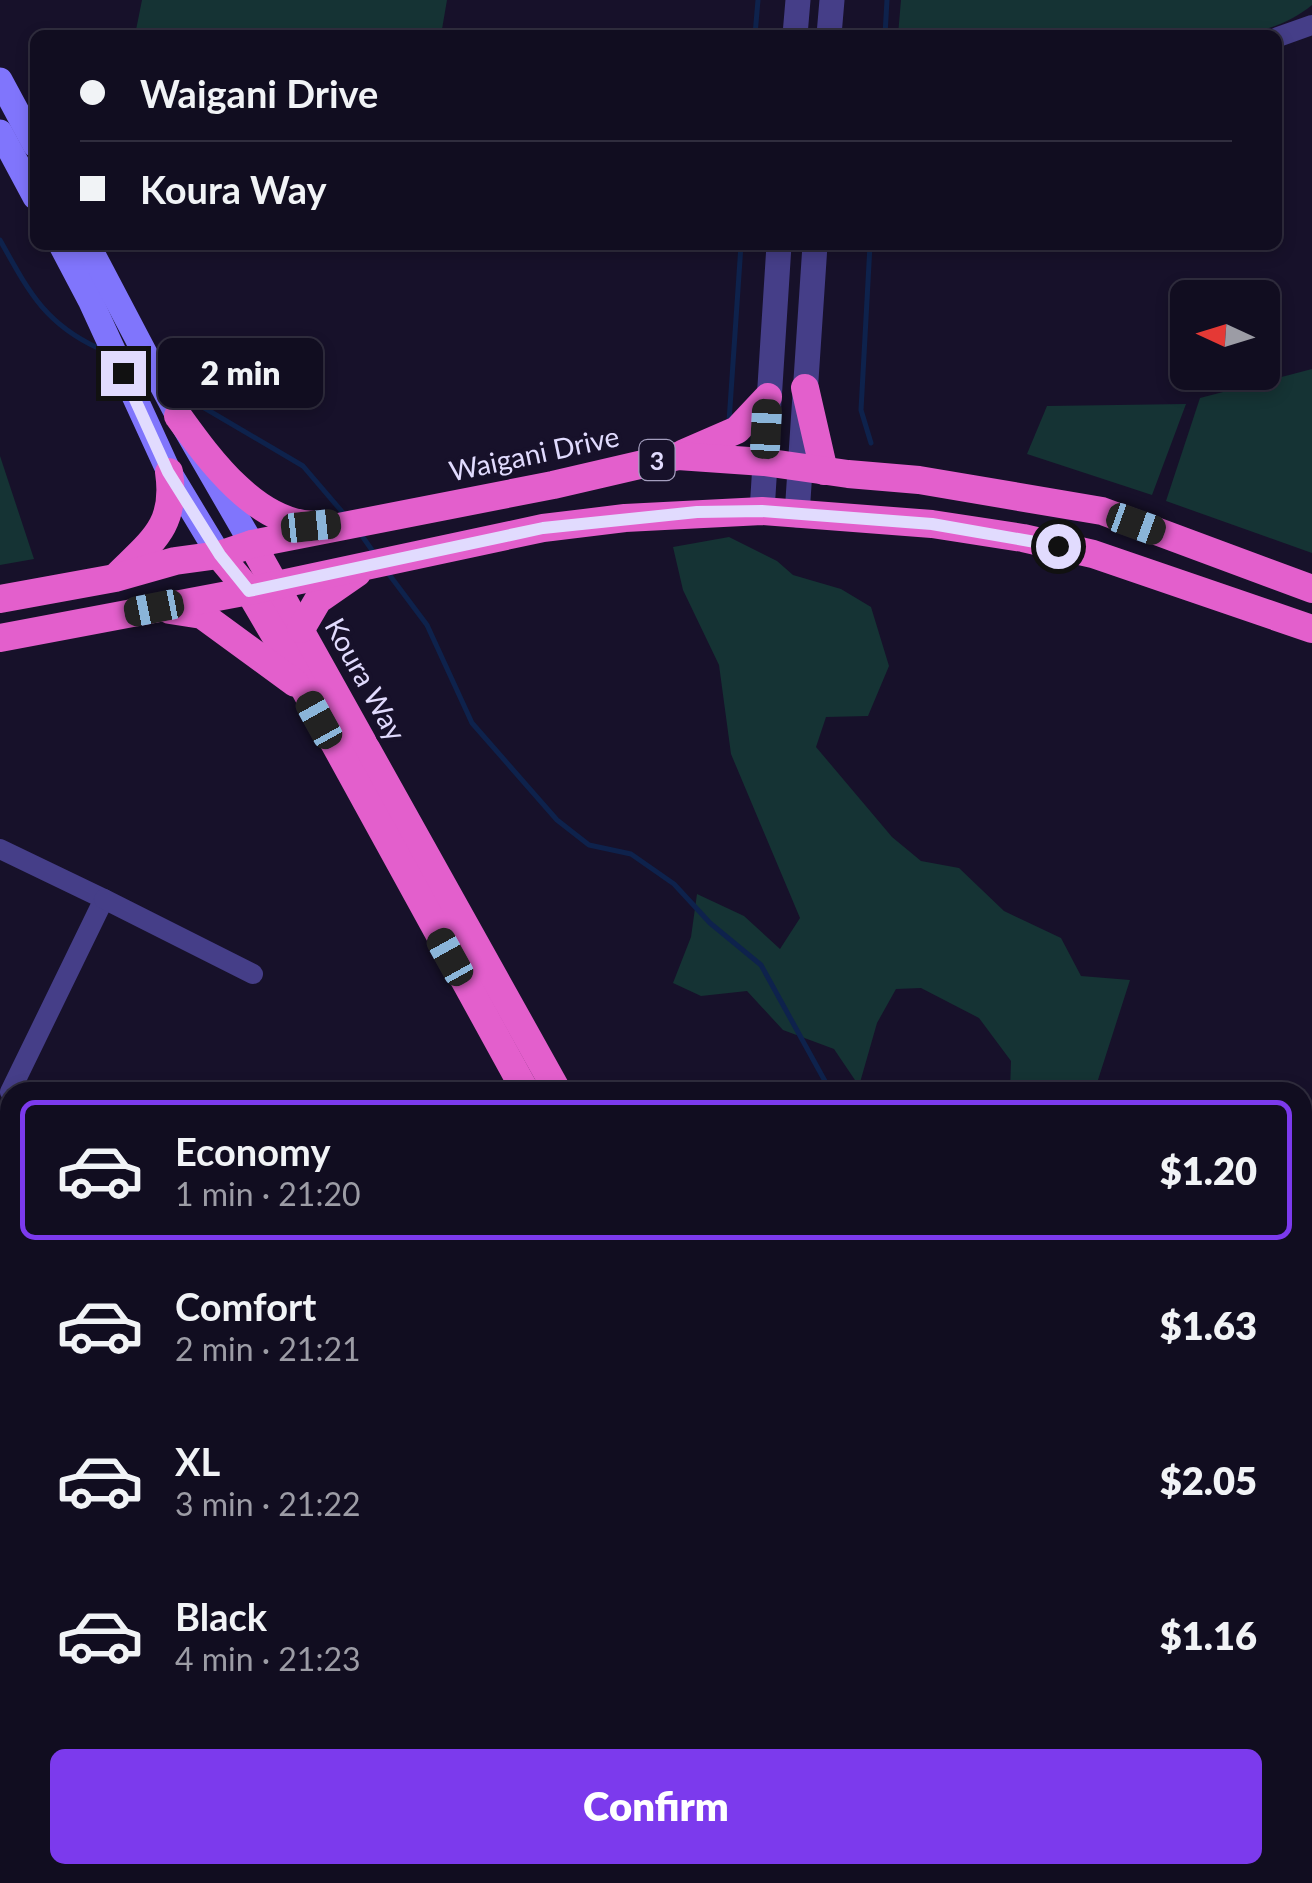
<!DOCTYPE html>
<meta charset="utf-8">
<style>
:root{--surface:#110d20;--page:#1a1629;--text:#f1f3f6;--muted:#9c9ca5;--line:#302d3e;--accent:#7c3aed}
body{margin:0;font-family:Lato,sans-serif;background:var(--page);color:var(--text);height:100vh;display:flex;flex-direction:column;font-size:38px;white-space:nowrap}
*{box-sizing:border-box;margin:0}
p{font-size:32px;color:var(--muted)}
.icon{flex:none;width:55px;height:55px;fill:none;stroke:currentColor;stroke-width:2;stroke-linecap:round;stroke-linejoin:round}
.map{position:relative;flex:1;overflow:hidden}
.drawer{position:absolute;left:0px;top:1082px;width:1312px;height:802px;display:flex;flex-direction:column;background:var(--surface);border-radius:30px 30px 0 0;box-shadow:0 5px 15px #0003,0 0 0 2px var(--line)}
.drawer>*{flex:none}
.top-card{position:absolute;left:30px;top:30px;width:1252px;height:220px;border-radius:15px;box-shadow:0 5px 15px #0003,0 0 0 2px var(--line);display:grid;align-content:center;height:220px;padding:0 50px;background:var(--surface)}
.needle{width:65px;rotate:274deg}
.controls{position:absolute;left:1170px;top:280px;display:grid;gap:20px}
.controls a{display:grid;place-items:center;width:110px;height:110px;border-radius:15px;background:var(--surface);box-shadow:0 5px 15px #0003,0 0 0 2px var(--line);font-size:50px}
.end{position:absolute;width:45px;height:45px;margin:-22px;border:12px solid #e1dbfe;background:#111;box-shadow:0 0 0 5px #111}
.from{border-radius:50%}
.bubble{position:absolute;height:70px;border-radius:15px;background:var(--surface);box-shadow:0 5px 15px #0003,0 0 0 2px var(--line);font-size:32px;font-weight:800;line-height:70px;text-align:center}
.car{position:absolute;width:30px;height:60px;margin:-30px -15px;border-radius:12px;box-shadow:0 0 8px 2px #0007;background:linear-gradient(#222 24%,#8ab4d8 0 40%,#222 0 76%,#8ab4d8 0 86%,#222 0)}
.top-card b{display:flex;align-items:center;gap:35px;height:95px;font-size:38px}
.top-card b+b{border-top:2px solid var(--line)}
.top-card i{width:25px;height:25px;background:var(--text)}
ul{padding:18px 0 0;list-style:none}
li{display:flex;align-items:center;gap:30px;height:140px;margin:0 20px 15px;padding:0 30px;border:5px solid transparent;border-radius:15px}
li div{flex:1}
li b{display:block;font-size:38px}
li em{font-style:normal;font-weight:800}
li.current{border-color:var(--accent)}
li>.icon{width:90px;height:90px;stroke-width:1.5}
.action{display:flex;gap:20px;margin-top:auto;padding:20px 50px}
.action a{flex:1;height:115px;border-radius:15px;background:var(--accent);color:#fff;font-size:40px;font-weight:800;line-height:115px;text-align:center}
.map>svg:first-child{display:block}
</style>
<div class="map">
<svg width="1312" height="1883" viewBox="0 0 1312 1883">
<rect width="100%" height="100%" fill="#17112a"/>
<g fill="#153334">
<path d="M 142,0 L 447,0 L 441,35 L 135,35 Z"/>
<path d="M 901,0 L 1312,0 L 1312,5 C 1288,25 1255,35 1223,35 L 1220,31 L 1210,35 L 898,35 Z"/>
<path d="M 1312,369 L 1312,553 L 1166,501 L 1200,398 Z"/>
<path d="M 1186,404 L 1152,495 L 1027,454 L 1047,406 Z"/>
<path d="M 0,456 L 34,559 L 0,565 Z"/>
<path d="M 729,537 L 777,561 L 793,575 L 841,589 L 871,607 L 889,666 L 868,716 L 826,717 L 816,747 L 892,837 L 921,861 L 959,868 L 1004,911 L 1061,938 L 1081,976 L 1130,980 L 1097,1083 L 1081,1092 L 1010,1092 L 1011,1061 L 979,1018 L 921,988 L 896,989 L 877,1023 L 859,1086 L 834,1049 L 783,1030 L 747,991 L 701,996 L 673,983 L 691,937 L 697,894 L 744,916 L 780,949 L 800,918 L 731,754 L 719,665 L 683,590 L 673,547 Z"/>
</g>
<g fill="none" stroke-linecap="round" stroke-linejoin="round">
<g stroke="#0e224c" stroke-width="5">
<path d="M 755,35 L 758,0"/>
<path d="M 885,35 L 887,0"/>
<path d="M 0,240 C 28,290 44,323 98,348"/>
<path d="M 870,245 L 861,410 L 871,443"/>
<path d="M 179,393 L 303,466 L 344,514"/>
<path d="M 729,422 L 741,245"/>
<path d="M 360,533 L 374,553"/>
<path d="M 388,573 L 427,625 L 472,723 L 557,820 L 589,845 L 631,854 L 674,884 L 710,923 L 761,965 L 831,1092"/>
</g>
<g stroke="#453e88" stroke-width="20">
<path d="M 1278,37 L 1312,25"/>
<path d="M 0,849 L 104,899 L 10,1092"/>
<path d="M 104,899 L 253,974"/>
<path d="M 1302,1208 L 1312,1207"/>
<path d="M 1302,1377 L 1312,1379"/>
<path d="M 1302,1584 L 1312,1569"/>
<path d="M 1302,1719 L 1312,1727"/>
<path d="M 842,1875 L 846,1883"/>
<path d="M 659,1883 L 668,1875"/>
<path d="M 1094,1883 L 1115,1875"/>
</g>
<g stroke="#453e88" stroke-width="25">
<path d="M 795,35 L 798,0"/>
<path d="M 829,35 L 832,0"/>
<path d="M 762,511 L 779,245"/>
<path d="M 797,515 L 815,245"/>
</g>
<g stroke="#8075fc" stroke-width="25">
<path d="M 0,80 L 35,145"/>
<path d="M 0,132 L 35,197"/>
<path d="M 61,245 L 91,302 L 169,472 L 219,555"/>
<path d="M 88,245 L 178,416 L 252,544"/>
</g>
<g stroke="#e35fcc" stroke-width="28">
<path d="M 805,388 L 824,471"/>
<path d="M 178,416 C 209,459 257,526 317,525"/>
<path d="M 684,453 L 737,430 L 768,397"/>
<path d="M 252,544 L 558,1092"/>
<path d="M 219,555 L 249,591 L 276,637 L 526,1092"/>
<path d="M 116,577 C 152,541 177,526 169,472"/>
<path d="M 0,599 L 115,578 L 175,561 L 219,555 L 252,544 L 553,485 L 678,456 L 764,462 L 848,474 L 919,480 L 1102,511 L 1312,589"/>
<path d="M 170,610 L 202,615 L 295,683"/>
<path d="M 301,629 L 318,600 L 357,573"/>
<path d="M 0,638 L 249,591 L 543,528 L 625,518 L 762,511 L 932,524 L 1023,538 L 1093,554 L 1312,629"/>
<path d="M 957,1875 L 962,1883"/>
<path d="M 999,1875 L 1003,1883"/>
</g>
</g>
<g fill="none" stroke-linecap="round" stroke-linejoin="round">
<path stroke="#e1dbfe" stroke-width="12" d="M 123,373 L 168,472 L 220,555 L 249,591 L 543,528 L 697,512 L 762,511 L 932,524 L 1058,546"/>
</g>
<g text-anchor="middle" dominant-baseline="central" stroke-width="8" stroke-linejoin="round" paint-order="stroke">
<rect fill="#17112a" stroke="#a49ebe" stroke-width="2.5" x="639.5" y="440" width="35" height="40" rx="8"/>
<g font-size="25" font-weight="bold" fill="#e1dbfe">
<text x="657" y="460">3</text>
</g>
<g font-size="28" fill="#e1dbfe" stroke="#17112a">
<text transform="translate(534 453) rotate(-12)">Waigani Drive</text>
<text transform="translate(366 679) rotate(61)">Koura Way</text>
</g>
</g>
</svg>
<div class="controls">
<a><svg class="needle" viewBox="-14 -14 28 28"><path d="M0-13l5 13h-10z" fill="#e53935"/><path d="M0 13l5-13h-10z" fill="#9c9ca5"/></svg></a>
</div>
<i class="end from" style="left:1058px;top:546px"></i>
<i class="end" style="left:123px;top:373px"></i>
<div class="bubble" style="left:158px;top:338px;width:165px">2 min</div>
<i class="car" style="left:766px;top:429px;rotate:3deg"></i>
<i class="car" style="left:1136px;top:524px;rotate:110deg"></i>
<i class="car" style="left:311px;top:526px;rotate:84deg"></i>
<i class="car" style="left:154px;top:608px;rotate:259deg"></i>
<i class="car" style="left:319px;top:720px;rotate:331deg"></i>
<i class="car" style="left:450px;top:957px;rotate:331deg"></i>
<div class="top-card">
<b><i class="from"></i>Waigani Drive</b>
<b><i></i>Koura Way</b>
</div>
<section class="drawer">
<ul>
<li class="current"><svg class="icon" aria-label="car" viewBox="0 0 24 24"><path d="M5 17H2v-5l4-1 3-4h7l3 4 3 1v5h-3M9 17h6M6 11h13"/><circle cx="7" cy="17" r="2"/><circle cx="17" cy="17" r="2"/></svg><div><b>Economy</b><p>1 min · 21:20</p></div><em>$1.20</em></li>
<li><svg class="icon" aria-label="car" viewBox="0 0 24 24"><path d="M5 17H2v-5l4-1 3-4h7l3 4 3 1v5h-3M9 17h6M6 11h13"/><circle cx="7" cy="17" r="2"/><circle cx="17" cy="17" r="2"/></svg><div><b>Comfort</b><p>2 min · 21:21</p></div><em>$1.63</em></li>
<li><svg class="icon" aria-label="car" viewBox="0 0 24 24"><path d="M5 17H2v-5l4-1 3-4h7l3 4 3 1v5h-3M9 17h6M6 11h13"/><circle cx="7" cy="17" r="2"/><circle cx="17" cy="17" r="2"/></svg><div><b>XL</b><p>3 min · 21:22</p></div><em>$2.05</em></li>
<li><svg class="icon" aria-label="car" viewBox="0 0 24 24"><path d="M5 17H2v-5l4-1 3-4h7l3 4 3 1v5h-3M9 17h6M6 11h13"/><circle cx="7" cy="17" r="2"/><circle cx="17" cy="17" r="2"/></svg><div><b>Black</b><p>4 min · 21:23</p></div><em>$1.16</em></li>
</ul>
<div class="action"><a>Confirm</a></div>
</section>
</div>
